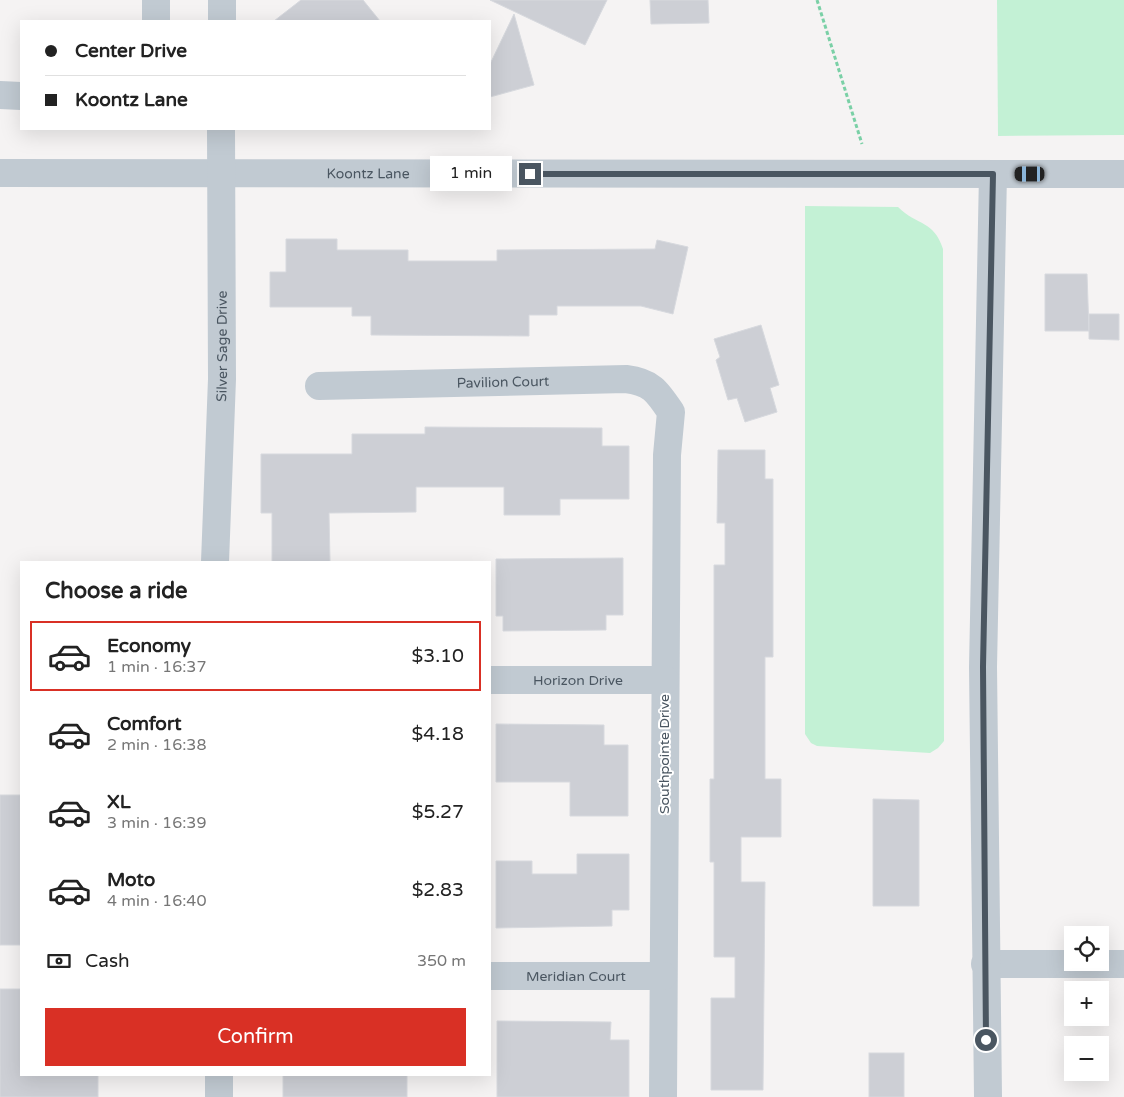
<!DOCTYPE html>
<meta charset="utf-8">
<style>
:root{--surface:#fff;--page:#f6f6f6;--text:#222;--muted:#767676;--line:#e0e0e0;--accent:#d93025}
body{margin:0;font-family:"Varela Round",sans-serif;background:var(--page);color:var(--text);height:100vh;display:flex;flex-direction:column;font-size:19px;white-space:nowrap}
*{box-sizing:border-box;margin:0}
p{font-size:16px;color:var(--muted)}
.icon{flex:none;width:28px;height:28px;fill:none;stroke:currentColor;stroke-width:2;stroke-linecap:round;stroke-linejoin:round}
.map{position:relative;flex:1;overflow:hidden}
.drawer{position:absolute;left:20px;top:561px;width:471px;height:515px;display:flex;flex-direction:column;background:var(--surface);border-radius:0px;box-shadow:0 5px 20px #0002}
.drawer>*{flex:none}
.banner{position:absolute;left:20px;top:20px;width:471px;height:110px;border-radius:0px;box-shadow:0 5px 20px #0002;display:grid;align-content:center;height:110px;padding:0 25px;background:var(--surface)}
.buttons{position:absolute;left:1064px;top:926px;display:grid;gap:10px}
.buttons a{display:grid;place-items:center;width:45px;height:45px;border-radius:0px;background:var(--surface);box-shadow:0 5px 20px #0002;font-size:25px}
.end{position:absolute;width:22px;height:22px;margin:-11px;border:6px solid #4a5661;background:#fff;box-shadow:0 0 0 2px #fff}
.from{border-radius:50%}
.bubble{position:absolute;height:35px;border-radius:0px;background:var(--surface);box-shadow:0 5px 20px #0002;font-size:16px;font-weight:600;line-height:35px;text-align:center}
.car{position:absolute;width:15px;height:30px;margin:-15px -8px;border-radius:6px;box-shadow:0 0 4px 1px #0007;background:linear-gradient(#222 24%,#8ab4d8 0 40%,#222 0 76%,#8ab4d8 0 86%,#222 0)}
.banner b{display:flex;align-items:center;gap:18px;height:48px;font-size:19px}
.banner b+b{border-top:1px solid var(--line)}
.banner i{width:12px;height:12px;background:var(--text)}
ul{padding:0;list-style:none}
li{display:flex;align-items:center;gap:15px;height:70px;margin:0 10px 8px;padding:0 15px;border:2px solid transparent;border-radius:0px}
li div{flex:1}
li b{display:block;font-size:19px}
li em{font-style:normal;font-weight:600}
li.selected{border-color:var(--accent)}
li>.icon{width:45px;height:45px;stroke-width:1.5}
h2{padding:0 25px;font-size:22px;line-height:60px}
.pay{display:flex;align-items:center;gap:12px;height:55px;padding:0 25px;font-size:19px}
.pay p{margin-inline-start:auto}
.action{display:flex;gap:10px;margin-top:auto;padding:10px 25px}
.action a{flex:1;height:58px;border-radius:0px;background:var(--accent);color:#fff;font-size:20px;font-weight:600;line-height:58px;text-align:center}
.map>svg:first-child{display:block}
</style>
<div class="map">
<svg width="1124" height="1097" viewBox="0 0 1124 1097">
<rect width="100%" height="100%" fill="#f5f3f3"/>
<g fill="#c3f1d5">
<path d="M 997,0 L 1124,0 L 1124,135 L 998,136 Z"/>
<path d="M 805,206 L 898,207 C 917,226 934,220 943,249 L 944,741 L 938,748 L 930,753 L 817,746 L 811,743 L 805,734 Z"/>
</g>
<g fill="#cdcfd5" stroke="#d7d9de">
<path d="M 301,0 L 363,0 L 380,21 L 274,21 Z"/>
<path d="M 490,0 L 607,0 L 585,45 Z"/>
<path d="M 650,0 L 708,0 L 709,23 L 651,24 Z"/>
<path d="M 514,14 L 534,85 L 490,97 L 490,64 Z"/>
<path d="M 286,239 L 337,239 L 337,250 L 408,250 L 408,261 L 497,261 L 497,250 L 655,249 L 657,240 L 688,247 L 673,314 L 641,306 L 557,306 L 557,315 L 529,315 L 529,336 L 371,335 L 371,316 L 352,316 L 352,307 L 270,307 L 270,272 L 286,272 Z"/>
<path d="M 1045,274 L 1087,274 L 1089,331 L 1045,331 Z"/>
<path d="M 1089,314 L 1119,314 L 1119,340 L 1089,339 Z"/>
<path d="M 761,325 L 779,385 L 770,388 L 777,412 L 745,422 L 737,398 L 728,400 L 716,360 L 720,357 L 714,339 Z"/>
<path d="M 425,427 L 602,428 L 602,446 L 629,446 L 629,499 L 560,499 L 560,515 L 504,515 L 504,487 L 416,487 L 416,512 L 329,513 L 330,562 L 272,562 L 272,513 L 261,513 L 261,454 L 352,454 L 352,434 L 425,434 Z"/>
<path d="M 718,450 L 765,450 L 765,479 L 773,479 L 773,657 L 765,657 L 765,779 L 781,779 L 781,837 L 741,837 L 741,882 L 765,882 L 763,1090 L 711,1090 L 711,998 L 735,998 L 735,957 L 714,957 L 714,862 L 710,862 L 710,779 L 714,779 L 714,565 L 725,565 L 725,523 L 717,523 Z"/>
<path d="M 623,558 L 623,615 L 606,615 L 606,630 L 503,631 L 503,616 L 496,616 L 496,559 Z"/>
<path d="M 496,724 L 604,725 L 604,745 L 628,745 L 628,816 L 570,816 L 570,782 L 496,782 Z"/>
<rect x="0" y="795" width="21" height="150"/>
<path d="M 873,799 L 919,800 L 919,906 L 873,906 Z"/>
<path d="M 577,854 L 629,854 L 629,910 L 612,910 L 612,926 L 496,928 L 496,861 L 532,861 L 532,874 L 577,874 Z"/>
<path d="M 0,989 L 21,989 L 21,1075 L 98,1075 L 98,1097 L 0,1097 Z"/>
<path d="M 497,1021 L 611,1022 L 610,1040 L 629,1040 L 629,1097 L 497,1097 Z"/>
<rect x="869" y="1053" width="35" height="44"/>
<rect x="283" y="1075" width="124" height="22"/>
</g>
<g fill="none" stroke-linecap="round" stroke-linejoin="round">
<path stroke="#7ad0a6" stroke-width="3" stroke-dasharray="4 2.5" stroke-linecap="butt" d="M 817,0 L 862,144"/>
<g stroke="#c1cad2" stroke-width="28">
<path d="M 156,21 L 156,0"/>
<path d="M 222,21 L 222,0"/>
<path d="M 0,95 L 21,96"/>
<path id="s1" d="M 0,173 L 1124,174"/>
<path id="s2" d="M 319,386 L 626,379 C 651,382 657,391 671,412 L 667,455 L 663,1097"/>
<path id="s3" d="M 215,562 L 222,379 L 221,129"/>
<path id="s4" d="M 490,680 L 665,680"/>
<path d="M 985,964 L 1124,964"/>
<path id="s5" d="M 490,976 L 663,976"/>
<path d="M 219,1075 L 219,1097"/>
<path d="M 988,1097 L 983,667 L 993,174"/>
</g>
</g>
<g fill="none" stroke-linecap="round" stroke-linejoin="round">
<path stroke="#4a5661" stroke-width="6" d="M 530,174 L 993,174 L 983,667 L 986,1040"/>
</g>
<g text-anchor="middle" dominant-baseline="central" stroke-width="4" stroke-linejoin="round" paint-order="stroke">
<g font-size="14" fill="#4a5661" stroke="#fff">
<text stroke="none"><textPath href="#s1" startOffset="368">Koontz Lane</textPath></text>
<text stroke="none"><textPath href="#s3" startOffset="216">Silver Sage Drive</textPath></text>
<text stroke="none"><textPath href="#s2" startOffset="184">Pavilion Court</textPath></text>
<text stroke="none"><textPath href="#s4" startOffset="88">Horizon Drive</textPath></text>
<text transform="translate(664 754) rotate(-90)">Southpointe Drive</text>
<text stroke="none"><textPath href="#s5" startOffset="86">Meridian Court</textPath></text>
</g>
</g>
</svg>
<div class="buttons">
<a><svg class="icon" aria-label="locate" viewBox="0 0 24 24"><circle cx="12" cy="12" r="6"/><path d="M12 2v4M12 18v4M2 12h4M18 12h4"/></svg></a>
<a>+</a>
<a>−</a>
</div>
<i class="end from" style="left:986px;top:1040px"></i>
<i class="end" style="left:530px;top:174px"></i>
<div class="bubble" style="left:430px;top:156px;width:82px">1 min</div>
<i class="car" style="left:1030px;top:174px;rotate:270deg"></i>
<div class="banner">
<b><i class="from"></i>Center Drive</b>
<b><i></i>Koontz Lane</b>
</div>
<section class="drawer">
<h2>Choose a ride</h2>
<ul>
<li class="selected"><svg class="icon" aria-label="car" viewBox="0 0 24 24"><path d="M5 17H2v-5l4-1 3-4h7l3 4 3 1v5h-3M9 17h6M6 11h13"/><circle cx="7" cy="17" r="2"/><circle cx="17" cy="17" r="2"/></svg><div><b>Economy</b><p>1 min · 16:37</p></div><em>$3.10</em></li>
<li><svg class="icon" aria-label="car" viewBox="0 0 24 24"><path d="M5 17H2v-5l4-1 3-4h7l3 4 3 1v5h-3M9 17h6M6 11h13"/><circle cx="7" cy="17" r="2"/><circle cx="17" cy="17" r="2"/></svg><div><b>Comfort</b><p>2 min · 16:38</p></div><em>$4.18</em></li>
<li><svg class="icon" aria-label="car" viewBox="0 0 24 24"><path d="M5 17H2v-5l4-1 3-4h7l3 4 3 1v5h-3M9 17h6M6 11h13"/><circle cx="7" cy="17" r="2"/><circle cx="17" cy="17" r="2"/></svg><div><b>XL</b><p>3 min · 16:39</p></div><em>$5.27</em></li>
<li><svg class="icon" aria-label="car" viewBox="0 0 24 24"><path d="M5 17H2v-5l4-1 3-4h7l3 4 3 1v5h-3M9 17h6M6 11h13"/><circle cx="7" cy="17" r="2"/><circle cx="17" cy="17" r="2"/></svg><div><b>Moto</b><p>4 min · 16:40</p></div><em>$2.83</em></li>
</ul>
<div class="pay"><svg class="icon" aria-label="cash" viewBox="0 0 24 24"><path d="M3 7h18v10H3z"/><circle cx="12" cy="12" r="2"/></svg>Cash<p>350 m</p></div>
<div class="action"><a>Confirm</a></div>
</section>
</div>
